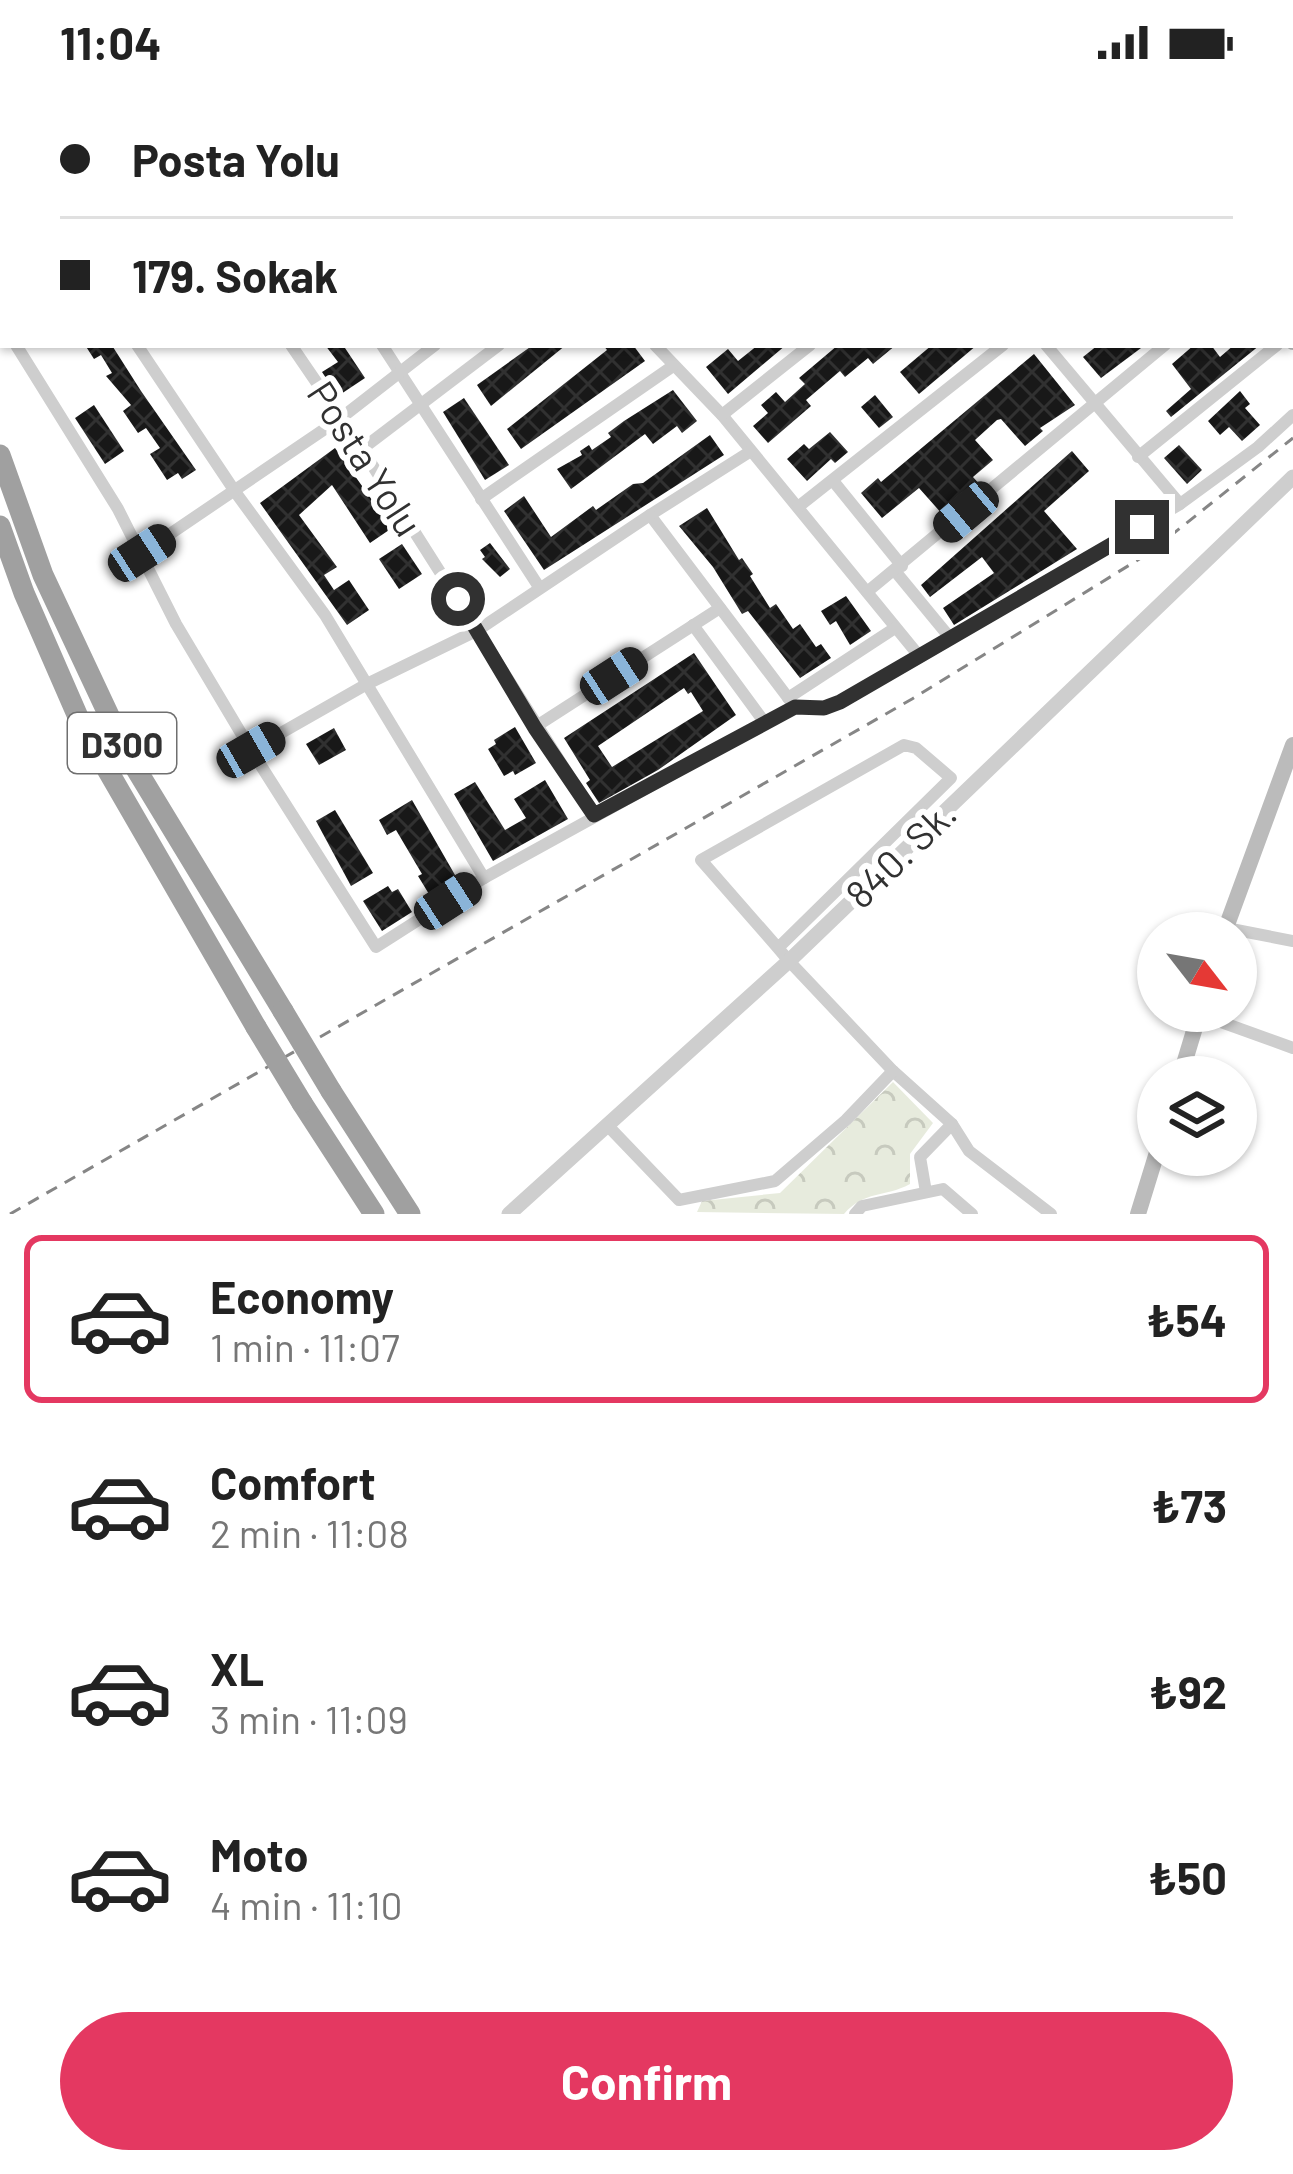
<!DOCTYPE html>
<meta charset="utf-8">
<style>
:root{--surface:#fff;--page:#f2f2f2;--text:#222;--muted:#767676;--line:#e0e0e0;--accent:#e43861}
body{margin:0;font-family:Barlow,sans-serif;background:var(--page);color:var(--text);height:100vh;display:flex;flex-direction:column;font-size:45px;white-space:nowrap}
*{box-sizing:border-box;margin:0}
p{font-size:39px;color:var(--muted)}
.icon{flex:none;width:66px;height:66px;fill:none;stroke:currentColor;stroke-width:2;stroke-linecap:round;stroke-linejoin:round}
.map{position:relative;height:1130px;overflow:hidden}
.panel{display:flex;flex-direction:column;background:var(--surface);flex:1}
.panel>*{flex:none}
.top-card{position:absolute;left:0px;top:0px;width:1293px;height:264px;box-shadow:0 3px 9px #0004;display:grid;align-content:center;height:264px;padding:0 60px;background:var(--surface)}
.needle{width:78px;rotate:121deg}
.buttons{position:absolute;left:1137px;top:828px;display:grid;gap:24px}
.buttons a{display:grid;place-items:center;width:120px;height:120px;border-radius:50%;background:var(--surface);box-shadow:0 3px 9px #0004;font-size:60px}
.end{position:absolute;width:54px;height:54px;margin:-27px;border:15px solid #313131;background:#fff;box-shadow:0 0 0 6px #fff}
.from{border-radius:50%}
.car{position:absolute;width:36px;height:72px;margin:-36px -18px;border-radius:15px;box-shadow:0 0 9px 3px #0007;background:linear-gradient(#222 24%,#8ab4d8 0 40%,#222 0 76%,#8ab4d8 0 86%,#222 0)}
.top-card b{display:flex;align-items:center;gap:42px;height:114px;font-size:45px}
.top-card b+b{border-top:3px solid var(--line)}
.top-card i{width:30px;height:30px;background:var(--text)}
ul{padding:21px 0 0;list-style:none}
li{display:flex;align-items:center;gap:36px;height:168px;margin:0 24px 18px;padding:0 36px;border:6px solid transparent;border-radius:18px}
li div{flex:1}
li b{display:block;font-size:45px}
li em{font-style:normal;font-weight:700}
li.selected{border-color:var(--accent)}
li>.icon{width:108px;height:108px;stroke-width:1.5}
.primary-button{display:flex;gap:24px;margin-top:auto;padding:24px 60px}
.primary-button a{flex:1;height:138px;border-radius:72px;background:var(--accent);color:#fff;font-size:48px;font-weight:700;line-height:138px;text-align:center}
.status{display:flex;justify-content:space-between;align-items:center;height:84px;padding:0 60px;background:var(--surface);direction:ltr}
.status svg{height:33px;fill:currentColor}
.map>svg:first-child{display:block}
</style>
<div class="status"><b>11:04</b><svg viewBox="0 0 49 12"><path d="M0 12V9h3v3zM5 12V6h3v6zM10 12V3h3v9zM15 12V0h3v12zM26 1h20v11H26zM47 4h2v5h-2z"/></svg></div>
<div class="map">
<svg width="1293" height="1130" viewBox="0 0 1293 1130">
<defs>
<pattern id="park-crowns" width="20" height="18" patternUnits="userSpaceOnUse" patternTransform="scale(3)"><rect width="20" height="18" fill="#e7ebdd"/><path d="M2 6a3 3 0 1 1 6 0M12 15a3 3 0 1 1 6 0" fill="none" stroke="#c7cabe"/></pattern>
<pattern id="building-cross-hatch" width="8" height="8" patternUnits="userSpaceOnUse" patternTransform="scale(3)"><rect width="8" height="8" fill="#181818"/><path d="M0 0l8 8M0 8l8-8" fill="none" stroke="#313131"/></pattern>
</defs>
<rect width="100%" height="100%" fill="#fff"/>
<path fill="url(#park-crowns)" d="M 893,998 L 933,1039 L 910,1070 L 910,1100 C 884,1114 865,1106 844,1130 L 697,1128 L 702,1117 L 780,1109 Z"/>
<g fill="url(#building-cross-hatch)" fill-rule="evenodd">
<path d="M 85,261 L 116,261 L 113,263 L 141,307 L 196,386 L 182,395 L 178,389 L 167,396 L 150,370 L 160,364 L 146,344 L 138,349 L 123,327 L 131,321 L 106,292 L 112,289 L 101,271 L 94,275 Z"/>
<path d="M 325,261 L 343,261 L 365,294 L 338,312 L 322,288 L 338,278 Z"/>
<path d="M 533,261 L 566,261 L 491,322 L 477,301 Z"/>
<path d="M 603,261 L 633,261 L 645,277 L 521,365 L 507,345 L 607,266 Z"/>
<path d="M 758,261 L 786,261 L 728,310 L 706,283 L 728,265 L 738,277 Z"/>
<path d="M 838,261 L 896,261 L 873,280 L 868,274 L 845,293 L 840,287 L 806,316 L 811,322 L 768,359 L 753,342 L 768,329 L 761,321 L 776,308 L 785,318 L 805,300 L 799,294 Z"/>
<path d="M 932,261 L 977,261 L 919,310 L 900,288 Z"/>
<path d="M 1098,261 L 1145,261 L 1101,294 L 1083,273 Z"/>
<path d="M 1194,261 L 1211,261 L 1220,273 L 1234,261 L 1260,261 L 1171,333 L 1166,327 L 1191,305 L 1172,280 Z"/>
<path d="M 1034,270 L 1075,321 L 1040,344 L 1043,347 L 1025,362 L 1001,335 L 997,336 L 975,356 L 993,376 L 973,393 L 980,401 L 943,431 L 919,404 L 882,434 L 861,409 L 878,394 L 881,398 Z"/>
<path d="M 673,306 L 697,337 L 682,349 L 677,342 L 653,360 L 645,350 L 571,405 L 557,385 L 582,371 L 580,367 L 589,361 L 592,366 L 611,353 L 608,349 L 624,337 Z"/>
<path d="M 1240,307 L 1250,320 L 1245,324 L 1260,341 L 1242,357 L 1229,343 L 1220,351 L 1208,337 Z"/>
<path d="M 875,311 L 893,333 L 879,344 L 861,323 Z"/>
<path d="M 464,314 L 509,381 L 485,396 L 443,328 Z"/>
<path d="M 94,321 L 124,367 L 105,380 L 75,334 Z"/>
<path d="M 830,348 L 848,368 L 835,379 L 831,375 L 807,397 L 787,375 L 804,360 L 809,365 Z"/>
<path d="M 710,351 L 724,371 L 544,486 L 504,427 L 524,412 L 551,453 L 593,422 L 596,426 L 633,400 L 643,399 Z"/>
<path d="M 1179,361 L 1202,386 L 1187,400 L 1164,374 Z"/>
<path d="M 335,364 L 392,444 L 370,459 L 332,401 L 299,431 L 337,483 L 324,491 L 334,506 L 349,496 L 369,526 L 347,541 L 260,419 Z"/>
<path d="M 1072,367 L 1089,387 L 1044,427 L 1077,465 L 954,541 L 943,524 L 994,489 L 982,473 L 930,513 L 921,501 Z"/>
<path d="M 707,424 L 739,476 L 742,474 L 753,490 L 750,492 L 770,524 L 776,520 L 793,545 L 800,540 L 816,563 L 821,560 L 831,574 L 800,594 L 748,527 L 742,530 L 713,483 L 679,442 Z"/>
<path d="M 490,459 L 510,485 L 500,493 L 482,475 L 485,473 L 480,466 Z"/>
<path d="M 402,460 L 422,490 L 399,505 L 379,475 Z"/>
<path d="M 846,512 L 871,547 L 850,561 L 836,537 L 830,541 L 821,527 Z"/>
<path d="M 694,569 L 736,631 L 658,686 L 599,719 L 586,699 L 590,696 L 564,654 ZM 684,604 L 688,610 L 691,608 L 703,627 L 612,683 L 598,662 Z"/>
<path d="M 515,643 L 536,679 L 515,691 L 513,687 L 504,692 L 488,665 L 496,660 L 494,656 Z"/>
<path d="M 334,644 L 346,666 L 319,681 L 306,660 Z"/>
<path d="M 545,696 L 568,735 L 493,777 L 454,710 L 475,698 L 505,746 L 526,734 L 514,715 Z"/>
<path d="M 412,716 L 459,798 L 432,815 L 418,792 L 422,790 L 396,746 L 387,751 L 379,736 Z"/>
<path d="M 335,726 L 373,789 L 351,802 L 316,737 Z"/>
<path d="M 388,802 L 392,808 L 398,805 L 412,828 L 382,847 L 363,817 Z"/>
</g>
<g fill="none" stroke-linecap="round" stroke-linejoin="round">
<g stroke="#cecece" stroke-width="12">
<path d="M 147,0 L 150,3"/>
<path d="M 262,0 L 266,3"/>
<path d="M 435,0 L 437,3"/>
<path d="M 604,0 L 606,3"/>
<path d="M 695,0 L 698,3"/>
<path d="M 1040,0 L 1042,3"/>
<path d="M 1210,0 L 1212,3"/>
<path d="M 58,3 L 60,0"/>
<path d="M 349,3 L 352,0"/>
<path d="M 674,3 L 677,0"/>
<path d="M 863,3 L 867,0"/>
<path d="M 904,3 L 907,0"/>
<path d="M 1122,3 L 1126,0"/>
<path d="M 1290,24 L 1293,21"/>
<path d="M 0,64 L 3,61"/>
<path d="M 1290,188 L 1293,190"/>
<path d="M 0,219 L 3,228"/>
<path d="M 16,261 L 118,425 L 176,540 L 251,666 L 376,863 L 484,794 L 765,639 L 795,623 L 825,624 L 840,618 L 920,573 L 1180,420 L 1258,363 L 1293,331"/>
<path d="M 137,261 L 236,409 L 325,531 L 484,794"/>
<path d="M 291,261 L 362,365 L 594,731"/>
<path d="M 382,261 L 539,503"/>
<path d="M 655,261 L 722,331 L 920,573"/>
<path d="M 1046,261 L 1180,420"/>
<path d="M 722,331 L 810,261"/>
<path d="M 362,365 L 499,261"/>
<path d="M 751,367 L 650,431 L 795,623"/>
<path d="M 1138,373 L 1277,261"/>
<path d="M 834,398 L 902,482"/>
<path d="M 481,415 L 673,282"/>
<path d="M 798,423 L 1003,261"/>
<path d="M 142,469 L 341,334 L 435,261"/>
<path d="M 895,487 L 951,555"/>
<path d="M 867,508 L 1165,261"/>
<path d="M 693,541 L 765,639"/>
<path d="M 788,614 L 895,544"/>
<path d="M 535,643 L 720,524"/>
<path d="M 251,666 L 367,600 L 478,546 L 650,431"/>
<path d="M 1226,844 L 1293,857"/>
<path d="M 778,864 L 951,694 L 916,664 L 904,661 L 701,776 L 778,864 L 789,877 L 893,987 L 952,1040 L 969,1067 L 1051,1130"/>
<path d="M 1199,930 L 1293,964"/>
<path d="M 609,1043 L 679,1116 L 775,1097 L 846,1036 L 893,987"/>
<path d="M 926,1108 L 920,1073 L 952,1040"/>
<path d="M 855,1130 L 862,1122 L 943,1105 L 972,1130"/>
</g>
<path stroke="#cecece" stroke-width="15" d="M 509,1130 L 789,877 L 1293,393"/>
<g stroke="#bbb" stroke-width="16">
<path d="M 1293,240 L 1293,258"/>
<path d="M 1224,849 L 1293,661"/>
<path d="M 1180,993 L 1200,927"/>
<path d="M 1138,1130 L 1158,1065"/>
</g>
<g stroke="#a0a0a0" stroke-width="21">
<path d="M 0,371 L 43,491 L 127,670 L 283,927"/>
<path d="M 0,442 L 24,509 L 82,642 L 256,943"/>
<path d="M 331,1007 L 410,1130"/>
<path d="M 302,1019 L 374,1130"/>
</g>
<path stroke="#868686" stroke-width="3" stroke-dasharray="12 9" stroke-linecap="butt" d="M 10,1130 L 912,615 L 1149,469 L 1293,354"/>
<g stroke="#a0a0a0" stroke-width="21">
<path d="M 283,927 L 331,1007"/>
<path d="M 256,943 L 302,1019"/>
</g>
</g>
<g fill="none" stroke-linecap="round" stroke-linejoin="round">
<path stroke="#313131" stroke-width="15" d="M 458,515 L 535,644 L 594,731 L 795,623 L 824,624 L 840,618 L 1142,443"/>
</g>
<g text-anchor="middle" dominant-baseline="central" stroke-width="12" stroke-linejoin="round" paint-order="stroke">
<rect fill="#fff" stroke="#6f6f6f" stroke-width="3" x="68" y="629" width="108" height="60" rx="9"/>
<g font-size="36" font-weight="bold" fill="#313131">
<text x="122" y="659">D300</text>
</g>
<g font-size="39" fill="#313131" stroke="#fff">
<text transform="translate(366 374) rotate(57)">Posta Yolu</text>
<text transform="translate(900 769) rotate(-44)">840. Sk.</text>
</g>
</g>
</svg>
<div class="buttons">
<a><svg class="needle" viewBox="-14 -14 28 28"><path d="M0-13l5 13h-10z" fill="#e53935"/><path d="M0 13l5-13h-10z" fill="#767676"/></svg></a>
<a><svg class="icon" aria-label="layers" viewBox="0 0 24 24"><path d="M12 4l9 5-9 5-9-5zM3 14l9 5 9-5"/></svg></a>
</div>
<i class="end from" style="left:458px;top:515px"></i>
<i class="end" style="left:1142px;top:443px"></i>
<i class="car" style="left:966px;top:428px;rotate:230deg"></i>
<i class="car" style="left:142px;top:469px;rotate:57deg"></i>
<i class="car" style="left:614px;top:592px;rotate:57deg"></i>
<i class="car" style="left:251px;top:666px;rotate:60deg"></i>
<i class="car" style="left:448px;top:817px;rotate:57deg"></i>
<div class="top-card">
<b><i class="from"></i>Posta Yolu</b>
<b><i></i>179. Sokak</b>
</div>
</div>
<section class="panel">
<ul>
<li class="selected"><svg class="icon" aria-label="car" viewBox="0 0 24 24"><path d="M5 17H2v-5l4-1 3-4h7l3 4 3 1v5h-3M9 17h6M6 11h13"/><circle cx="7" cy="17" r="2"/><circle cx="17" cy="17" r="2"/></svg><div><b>Economy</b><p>1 min · 11:07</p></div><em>₺54</em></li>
<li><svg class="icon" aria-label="car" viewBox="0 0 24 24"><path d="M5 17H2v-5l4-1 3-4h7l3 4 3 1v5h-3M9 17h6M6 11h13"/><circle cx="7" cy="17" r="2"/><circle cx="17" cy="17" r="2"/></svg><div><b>Comfort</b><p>2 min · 11:08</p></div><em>₺73</em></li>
<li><svg class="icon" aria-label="car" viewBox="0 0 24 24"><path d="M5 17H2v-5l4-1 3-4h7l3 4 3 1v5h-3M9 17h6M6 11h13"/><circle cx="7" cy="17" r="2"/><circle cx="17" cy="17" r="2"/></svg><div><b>XL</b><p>3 min · 11:09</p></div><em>₺92</em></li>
<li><svg class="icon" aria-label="car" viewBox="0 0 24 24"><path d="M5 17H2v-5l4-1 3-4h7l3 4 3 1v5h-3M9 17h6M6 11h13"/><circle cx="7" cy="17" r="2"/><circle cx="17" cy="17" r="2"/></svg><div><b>Moto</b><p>4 min · 11:10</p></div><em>₺50</em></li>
</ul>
<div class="primary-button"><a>Confirm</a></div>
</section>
